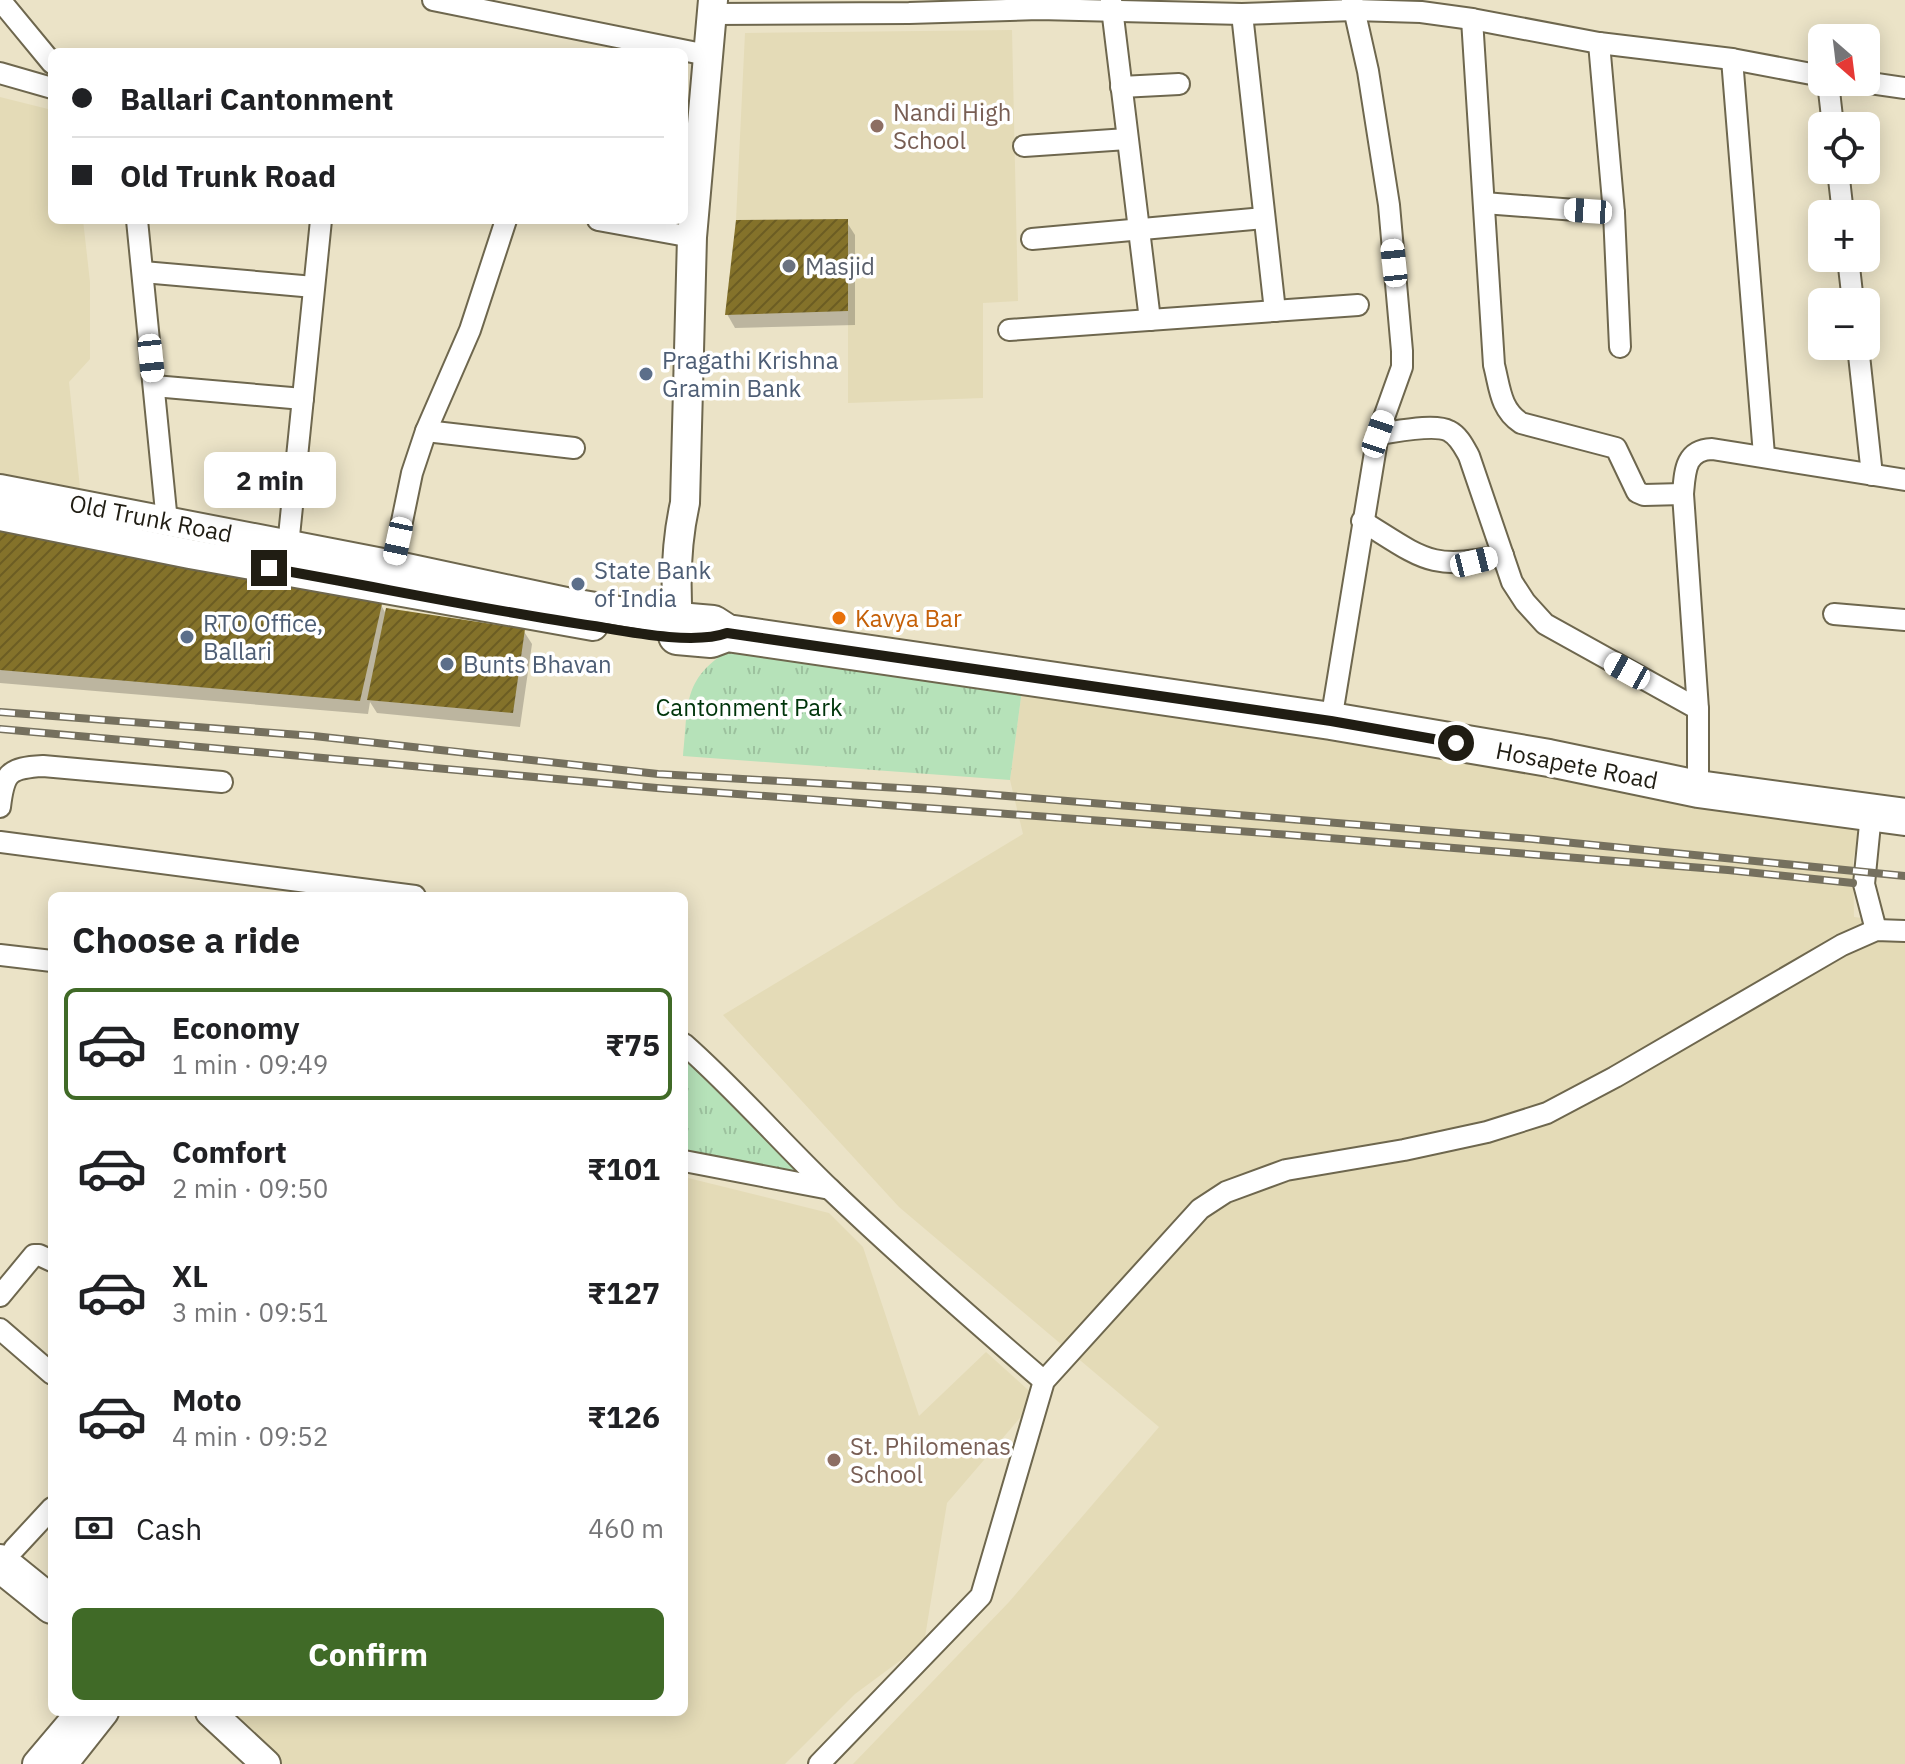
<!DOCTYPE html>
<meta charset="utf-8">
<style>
:root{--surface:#fff;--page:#f2f2f2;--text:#202124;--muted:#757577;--line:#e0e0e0;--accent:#406a27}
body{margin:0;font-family:"IBM Plex Sans",sans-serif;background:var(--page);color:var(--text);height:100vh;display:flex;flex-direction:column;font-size:30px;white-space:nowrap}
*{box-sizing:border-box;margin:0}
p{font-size:26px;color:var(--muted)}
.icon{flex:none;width:44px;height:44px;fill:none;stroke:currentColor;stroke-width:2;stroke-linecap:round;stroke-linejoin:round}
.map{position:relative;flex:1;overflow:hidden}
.details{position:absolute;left:48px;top:892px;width:640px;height:824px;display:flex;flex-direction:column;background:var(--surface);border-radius:12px;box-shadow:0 4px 20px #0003}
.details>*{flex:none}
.hud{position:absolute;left:48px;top:48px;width:640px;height:176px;border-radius:12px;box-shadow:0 4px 20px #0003;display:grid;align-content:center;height:176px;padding:0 24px;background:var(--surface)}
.needle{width:52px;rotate:152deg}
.tools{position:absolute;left:1808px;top:24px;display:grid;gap:16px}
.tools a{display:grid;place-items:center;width:72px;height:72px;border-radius:12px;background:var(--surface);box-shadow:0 4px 20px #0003;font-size:40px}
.end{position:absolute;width:36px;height:36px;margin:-18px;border:10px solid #201d13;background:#fff;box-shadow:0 0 0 4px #fff}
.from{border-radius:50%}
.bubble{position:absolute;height:56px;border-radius:12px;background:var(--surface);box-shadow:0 4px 20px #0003;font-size:26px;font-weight:800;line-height:56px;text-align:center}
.car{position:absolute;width:24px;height:48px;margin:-24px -12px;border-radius:10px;box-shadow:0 0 6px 2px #0007;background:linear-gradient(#fff 24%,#345 0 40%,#fff 0 76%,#345 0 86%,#fff 0)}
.hud b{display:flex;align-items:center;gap:28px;height:76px;font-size:30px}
.hud b+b{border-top:2px solid var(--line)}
.hud i{width:20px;height:20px;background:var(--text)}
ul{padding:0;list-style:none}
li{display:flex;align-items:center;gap:24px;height:112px;margin:0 16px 12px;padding:0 8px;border:4px solid transparent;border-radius:12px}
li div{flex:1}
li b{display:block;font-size:30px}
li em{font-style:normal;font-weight:800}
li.active{border-color:var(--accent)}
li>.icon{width:72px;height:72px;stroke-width:1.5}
h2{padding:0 24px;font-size:36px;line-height:96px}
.pay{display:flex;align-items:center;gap:20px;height:88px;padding:0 24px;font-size:30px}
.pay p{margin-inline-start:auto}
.button{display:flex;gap:16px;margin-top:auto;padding:16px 24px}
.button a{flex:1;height:92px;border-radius:12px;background:var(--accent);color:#fff;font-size:32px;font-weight:800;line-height:92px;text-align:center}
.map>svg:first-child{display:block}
</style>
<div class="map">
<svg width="1905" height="1764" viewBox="0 0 1905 1764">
<defs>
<pattern id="park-tufts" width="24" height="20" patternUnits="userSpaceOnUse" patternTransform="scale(2)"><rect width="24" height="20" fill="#b6e2b9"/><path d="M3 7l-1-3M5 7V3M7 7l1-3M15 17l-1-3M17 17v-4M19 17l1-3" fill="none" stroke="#9cc19e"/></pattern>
<pattern id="building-hatch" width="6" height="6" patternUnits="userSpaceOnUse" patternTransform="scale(2)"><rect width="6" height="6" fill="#84722a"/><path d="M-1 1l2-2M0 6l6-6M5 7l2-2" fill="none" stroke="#6c5d23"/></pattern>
</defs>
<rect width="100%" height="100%" fill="#ebe3c7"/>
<g fill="#e4dbb7">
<path d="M 1012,30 L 1018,301 L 983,303 L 983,398 L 848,403 L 848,219 L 736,220 L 745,33 Z"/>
<path d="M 0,97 L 52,110 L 52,220 L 83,220 L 90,282 L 90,359 L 69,382 L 80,488 L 0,475 Z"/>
<path d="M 1022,690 L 1217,716 L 1861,829 L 1853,859 L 1854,917 L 1905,924 L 1905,1764 L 853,1764 L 1009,1602 L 1159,1427 L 899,1207 L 723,1015 L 1023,834 L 1010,780 Z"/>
<path d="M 684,1177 L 829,1213 L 863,1247 L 919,1416 L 986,1352 L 1037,1398 L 947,1503 L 924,1643 L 855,1694 L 785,1764 L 283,1764 L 226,1712 L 684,1712 Z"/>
</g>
<g fill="url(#park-tufts)">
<path d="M 729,650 L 1022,690 L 1010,780 L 683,756 C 689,704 681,681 729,650 Z"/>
<path d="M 684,1048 L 817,1180 L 684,1160 Z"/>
</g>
<g fill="#0003">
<path d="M 846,221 L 855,235 L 855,325 L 735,328 L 727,314 Z"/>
<path d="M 0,533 L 381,605 L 387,616 L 523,630 L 532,644 L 520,727 L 377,713 L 370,702 L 368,714 L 0,683 Z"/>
</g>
<g fill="url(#building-hatch)">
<path d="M 848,219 L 848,311 L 725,315 L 736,220 Z"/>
<path d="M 0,531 L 83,544 L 382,604 L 360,701 L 0,670 Z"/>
<path d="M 386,608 L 525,629 L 513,713 L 367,700 Z"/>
</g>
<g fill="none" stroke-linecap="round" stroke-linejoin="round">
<defs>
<g id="street">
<path d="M 0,0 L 52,63"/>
<path d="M 433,0 L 707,55"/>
<path d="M 1111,0 L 1150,320"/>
<path d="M 711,14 L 909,13 L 1039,9 L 1242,14 L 1354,10 L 1421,12 L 1472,19 L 1599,43 L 1732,59 L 1822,76"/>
<path d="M 1242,14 L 1275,311"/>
<path d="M 1472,19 L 1494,365 C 1500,388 1500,409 1521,423 L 1616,448 L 1637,492 L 1644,495 L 1683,494"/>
<path d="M 1599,43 L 1614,213 L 1620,347"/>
<path d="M 1732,59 L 1764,455"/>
<path d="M 0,73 L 52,88"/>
<path d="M 1828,82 L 1833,126"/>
<path d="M 1863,82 L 1905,88"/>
<path d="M 1121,87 L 1179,84"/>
<path d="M 1024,146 L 1127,139"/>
<path d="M 1838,170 L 1843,214"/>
<path d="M 1484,203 L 1614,213"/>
<path d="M 137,220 L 167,522"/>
<path d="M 598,220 L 692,237"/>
<path d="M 1032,239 L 1264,218"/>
<path d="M 1848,258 L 1853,302"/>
<path d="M 143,272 L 314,287"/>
<path d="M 1009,330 L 1358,305"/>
<path d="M 1858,346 L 1872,475"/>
<path d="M 154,386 L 303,399"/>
<path d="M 426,431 L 574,448"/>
<path d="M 1378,434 C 1395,432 1434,423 1449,431 C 1459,436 1464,447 1469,456 L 1512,582 L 1525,602 L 1545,624 L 1698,709"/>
<path d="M 1362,521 C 1422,558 1431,572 1503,555"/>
<path d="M 288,546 L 321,220"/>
<path d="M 393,565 L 412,473 L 426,431 L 470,330 L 506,220"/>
<path d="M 1834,614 L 1905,620"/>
<path d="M 1331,721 L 1378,434 L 1402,367 L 1402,351 L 1389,205 L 1368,71 L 1352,0"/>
<path d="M 1698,789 L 1698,709 L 1683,494 C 1685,471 1685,450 1712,449 L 1905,480"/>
<path d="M 0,807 C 4,773 8,768 43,766 L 222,782"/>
<path d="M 1871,814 L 1864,884 L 1876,930"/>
<path d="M 0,842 L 415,896"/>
<path d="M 0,955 L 52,961"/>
<path d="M 684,1044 C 736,1090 781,1142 831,1190 C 900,1256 972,1319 1044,1381"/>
<path d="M 684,1161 L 830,1189"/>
<path d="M 0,1296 L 34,1255 L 39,1255 L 52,1261"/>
<path d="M 0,1329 L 52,1374"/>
<path d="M 14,1549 L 52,1508"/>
<path d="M 819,1764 L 981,1596 L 1044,1381 L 1200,1209 L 1226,1192 L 1286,1170 L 1404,1150 L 1487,1132 L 1547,1113 L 1615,1077 L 1842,945 L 1876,930 L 1905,931"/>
</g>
<g id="secondary">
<path d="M 0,489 L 393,565 L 566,602 L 678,621 C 675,580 676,543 685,503 L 692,237 L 713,0"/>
<path d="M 0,516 L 190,554 L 593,626"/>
<path d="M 210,1712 L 266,1764"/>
<path d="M 37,1764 L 81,1712"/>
<path d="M 63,1764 L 104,1712"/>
</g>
<g id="highway">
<path d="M 727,633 L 711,639 L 677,636 L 678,621 L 713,624 L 727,633 L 1331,721 L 1549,758 L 1698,789 L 1905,817"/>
<path d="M 0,1563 L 52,1605"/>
</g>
</defs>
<use href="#street" stroke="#6e674e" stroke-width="24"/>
<use href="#secondary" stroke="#6e674e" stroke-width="32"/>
<use href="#highway" stroke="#6e674e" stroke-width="40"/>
<use href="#street" stroke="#fff" stroke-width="20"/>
<use href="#secondary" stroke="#fff" stroke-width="28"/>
<use href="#highway" stroke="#fff" stroke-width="36"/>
<defs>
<g id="rail">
<path d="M 0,712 L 314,736 L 658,774 L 934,790 L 1533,839 L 1905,876"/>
<path d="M 0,729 L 657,788 L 1291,835 L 1728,870 L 1853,883"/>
</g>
</defs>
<use href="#rail" stroke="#75705e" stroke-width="8"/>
<use href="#rail" stroke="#fff" stroke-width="5" stroke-dasharray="15" stroke-linecap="butt"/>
</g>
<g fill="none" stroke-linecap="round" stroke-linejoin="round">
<path stroke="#201d13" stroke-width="10" d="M 269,568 C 378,587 485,610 594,626 C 630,632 694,645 727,633 L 1331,721 L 1456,743"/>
</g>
<g fill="#8d6e63" stroke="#fff" stroke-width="3">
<circle cx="877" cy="126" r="8"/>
<circle cx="834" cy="1460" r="8"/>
</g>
<circle fill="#6b7280" stroke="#fff" stroke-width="3" cx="789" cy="266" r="8"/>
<g fill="#5c6f8a" stroke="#fff" stroke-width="3">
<circle cx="646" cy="374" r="8"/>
<circle cx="578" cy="584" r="8"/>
<circle cx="187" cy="637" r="8"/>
<circle cx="447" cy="664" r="8"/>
</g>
<circle fill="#e8710a" stroke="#fff" stroke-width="3" cx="839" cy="618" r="8"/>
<g text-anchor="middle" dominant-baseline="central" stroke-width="7" stroke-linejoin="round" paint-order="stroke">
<g font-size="24" fill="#785e54" stroke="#fff" text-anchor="start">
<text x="893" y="112">Nandi High<tspan x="893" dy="28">School</tspan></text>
<text x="850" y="1446">St. Philomenas<tspan x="850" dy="28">School</tspan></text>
</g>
<g font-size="24" fill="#5b616d" stroke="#fff" text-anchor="start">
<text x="805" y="266">Masjid</text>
</g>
<g font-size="24" fill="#4e5e75" stroke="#fff" text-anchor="start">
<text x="662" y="360">Pragathi Krishna<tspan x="662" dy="28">Gramin Bank</tspan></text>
<text x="594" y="570">State Bank<tspan x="594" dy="28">of India</tspan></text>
<text x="203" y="623">RTO Office,<tspan x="203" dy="28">Ballari</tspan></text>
<text x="463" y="664">Bunts Bhavan</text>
</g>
<g font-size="24" fill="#201d13" stroke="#fff">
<text transform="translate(151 518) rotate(11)">Old Trunk Road</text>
<text transform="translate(1577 765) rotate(11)">Hosapete Road</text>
</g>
<g font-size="24" fill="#c56008" stroke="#fff" text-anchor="start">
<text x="855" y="618">Kavya Bar</text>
</g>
<g font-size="24" fill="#00350b" stroke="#fff">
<text x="749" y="707">Cantonment Park</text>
</g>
</g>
</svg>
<div class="tools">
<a><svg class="needle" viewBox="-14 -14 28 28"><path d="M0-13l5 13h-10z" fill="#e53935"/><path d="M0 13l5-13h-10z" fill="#757577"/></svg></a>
<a><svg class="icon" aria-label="locate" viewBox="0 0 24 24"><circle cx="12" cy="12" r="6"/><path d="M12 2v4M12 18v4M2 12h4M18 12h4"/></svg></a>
<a>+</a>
<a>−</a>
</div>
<i class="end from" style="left:1456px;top:743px"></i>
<i class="end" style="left:269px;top:568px"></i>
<div class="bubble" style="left:204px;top:452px;width:132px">2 min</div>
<i class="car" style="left:1588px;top:211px;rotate:274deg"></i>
<i class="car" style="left:1394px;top:263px;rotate:354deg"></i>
<i class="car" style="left:151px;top:358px;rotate:174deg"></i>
<i class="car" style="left:1378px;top:434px;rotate:19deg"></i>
<i class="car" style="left:398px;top:541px;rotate:192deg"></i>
<i class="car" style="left:1474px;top:562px;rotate:76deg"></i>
<i class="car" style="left:1627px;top:671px;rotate:299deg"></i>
<div class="hud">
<b><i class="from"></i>Ballari Cantonment</b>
<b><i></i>Old Trunk Road</b>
</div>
<section class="details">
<h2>Choose a ride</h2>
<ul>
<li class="active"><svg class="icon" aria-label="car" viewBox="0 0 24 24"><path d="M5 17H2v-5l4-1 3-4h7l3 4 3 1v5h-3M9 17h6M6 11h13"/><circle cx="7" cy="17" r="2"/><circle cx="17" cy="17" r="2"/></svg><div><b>Economy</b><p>1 min · 09:49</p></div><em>₹75</em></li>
<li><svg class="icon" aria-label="car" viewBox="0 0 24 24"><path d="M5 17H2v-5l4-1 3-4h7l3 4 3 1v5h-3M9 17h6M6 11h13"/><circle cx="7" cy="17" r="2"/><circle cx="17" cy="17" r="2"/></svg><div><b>Comfort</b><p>2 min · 09:50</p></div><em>₹101</em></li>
<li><svg class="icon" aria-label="car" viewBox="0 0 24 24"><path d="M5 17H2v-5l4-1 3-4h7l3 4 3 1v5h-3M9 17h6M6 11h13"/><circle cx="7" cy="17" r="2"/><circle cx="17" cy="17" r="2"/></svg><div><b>XL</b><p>3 min · 09:51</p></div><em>₹127</em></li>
<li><svg class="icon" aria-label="car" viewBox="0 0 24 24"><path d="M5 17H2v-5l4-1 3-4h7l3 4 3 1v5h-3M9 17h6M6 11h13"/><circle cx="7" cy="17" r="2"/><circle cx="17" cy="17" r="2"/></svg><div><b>Moto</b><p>4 min · 09:52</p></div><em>₹126</em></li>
</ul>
<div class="pay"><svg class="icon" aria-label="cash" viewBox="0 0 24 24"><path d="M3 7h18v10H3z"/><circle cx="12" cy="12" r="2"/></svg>Cash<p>460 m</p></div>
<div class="button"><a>Confirm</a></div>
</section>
</div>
